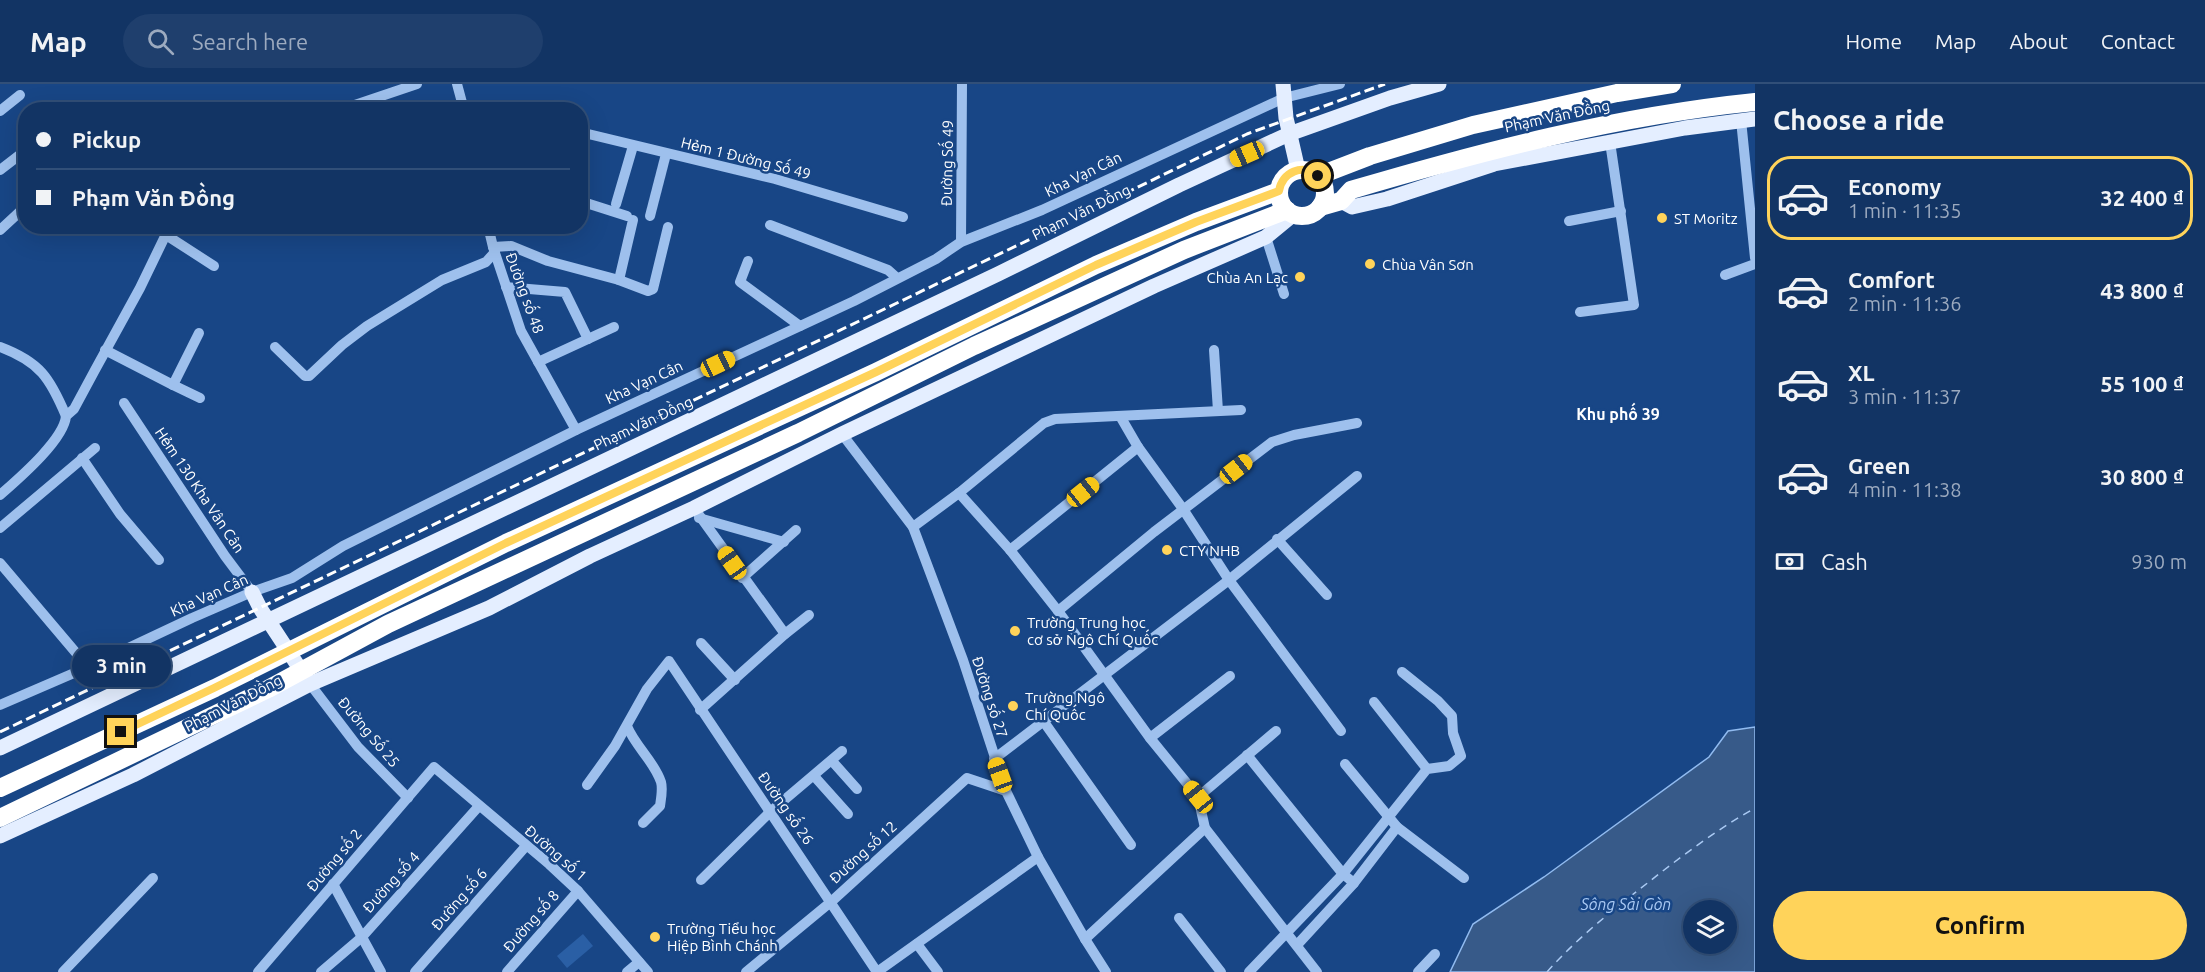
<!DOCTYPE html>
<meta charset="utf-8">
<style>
:root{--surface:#123464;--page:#1f3f6d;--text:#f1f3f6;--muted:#9caabf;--line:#314f78;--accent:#ffd35a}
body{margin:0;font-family:Ubuntu,sans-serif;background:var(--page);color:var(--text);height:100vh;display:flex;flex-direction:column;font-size:22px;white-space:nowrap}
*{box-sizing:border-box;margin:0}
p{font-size:20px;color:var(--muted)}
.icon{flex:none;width:33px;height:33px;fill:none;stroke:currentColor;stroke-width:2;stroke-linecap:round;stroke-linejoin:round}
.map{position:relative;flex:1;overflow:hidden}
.drawer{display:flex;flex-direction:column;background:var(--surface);width:450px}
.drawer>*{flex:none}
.top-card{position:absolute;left:18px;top:18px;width:570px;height:132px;border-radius:24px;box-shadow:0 6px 24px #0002,0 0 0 2px var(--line);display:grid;align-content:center;height:132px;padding:0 18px;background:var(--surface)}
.fabs{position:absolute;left:1683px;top:816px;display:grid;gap:12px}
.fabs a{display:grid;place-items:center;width:54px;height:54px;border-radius:50%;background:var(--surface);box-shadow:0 6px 24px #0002,0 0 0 2px var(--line);font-size:30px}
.end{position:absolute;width:27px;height:27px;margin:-14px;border:8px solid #ffd35a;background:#111;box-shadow:0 0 0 3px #111}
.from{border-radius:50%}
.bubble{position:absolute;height:42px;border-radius:21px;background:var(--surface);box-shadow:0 6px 24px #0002,0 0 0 2px var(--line);font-size:20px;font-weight:700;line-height:42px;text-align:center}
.car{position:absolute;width:18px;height:36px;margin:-18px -9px;border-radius:8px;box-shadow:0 0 4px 2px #0007;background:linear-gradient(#f5c518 24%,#345 0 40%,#f5c518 0 76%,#345 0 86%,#f5c518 0)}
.top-card b{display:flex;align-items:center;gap:21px;height:57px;font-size:22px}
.top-card b+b{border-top:2px solid var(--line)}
.top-card i{width:15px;height:15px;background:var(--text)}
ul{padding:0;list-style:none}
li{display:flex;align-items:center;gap:18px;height:84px;margin:0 12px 9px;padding:0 6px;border:3px solid transparent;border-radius:24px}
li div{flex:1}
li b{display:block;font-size:22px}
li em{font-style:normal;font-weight:700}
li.current{border-color:var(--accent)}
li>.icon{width:54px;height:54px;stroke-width:1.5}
h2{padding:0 18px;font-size:27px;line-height:72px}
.pay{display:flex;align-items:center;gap:15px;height:66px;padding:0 18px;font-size:22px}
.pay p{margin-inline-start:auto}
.primary-button{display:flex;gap:12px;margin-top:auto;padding:12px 18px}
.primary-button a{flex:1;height:69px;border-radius:36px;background:var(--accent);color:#111;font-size:24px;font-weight:700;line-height:69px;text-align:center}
header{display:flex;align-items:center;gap:36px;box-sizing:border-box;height:84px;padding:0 30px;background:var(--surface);border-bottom:2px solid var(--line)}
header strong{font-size:28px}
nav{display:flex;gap:33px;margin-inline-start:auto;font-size:21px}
.search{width:420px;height:54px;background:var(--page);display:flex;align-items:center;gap:15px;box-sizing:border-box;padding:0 21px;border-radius:33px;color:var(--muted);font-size:22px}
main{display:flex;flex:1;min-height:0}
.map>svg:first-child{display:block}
</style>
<header>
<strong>Map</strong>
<div class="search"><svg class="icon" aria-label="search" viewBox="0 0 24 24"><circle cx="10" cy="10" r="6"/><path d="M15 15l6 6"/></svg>Search here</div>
<nav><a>Home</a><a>Map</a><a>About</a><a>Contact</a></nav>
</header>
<main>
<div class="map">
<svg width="1755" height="888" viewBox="0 0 1755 888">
<rect width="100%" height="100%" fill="#184686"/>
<path fill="#2a5fa5" d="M 583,850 L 593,862 L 567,884 L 557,872 Z"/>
<path fill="#375a89" stroke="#91bbf0" stroke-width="1.5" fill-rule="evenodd" d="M 1755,643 L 1755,888 L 1450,888 L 1473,840 L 1544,793 L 1709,673 L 1728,647 ZM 1694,826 L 1726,826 L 1726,860 L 1694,860 Z"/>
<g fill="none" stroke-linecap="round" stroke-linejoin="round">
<path stroke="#aacaf4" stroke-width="1.5" stroke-dasharray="8 6" stroke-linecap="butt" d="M 1547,888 C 1577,854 1614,825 1650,797 C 1683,771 1718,745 1755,724"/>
<g stroke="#9ec0ed" stroke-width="10">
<path d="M 457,0 L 464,26"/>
<path d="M 340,26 L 417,0"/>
<path d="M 0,27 L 20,11"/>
<path d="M 1741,36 L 1755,174"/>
<path d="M 580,48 L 775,95 L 903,133"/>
<path d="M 0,86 L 26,66"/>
<path d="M 580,117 L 627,132"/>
<path d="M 616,120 L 633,62"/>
<path d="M 650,132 L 666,70"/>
<path d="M 1569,137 L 1621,127"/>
<path d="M 770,141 L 888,186 L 897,194"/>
<path d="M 488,142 L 493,163 L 521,247 L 576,346"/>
<path d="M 0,146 L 26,122"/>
<path d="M 166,151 L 214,182"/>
<path d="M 1266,153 L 1284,210"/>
<path d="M 961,158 L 962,0"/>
<path d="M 493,163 L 511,162 L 548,177 L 619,196 L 648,207 L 653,205 L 668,143"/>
<path d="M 748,177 L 740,198 L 800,242"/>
<path d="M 1725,191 L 1755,180"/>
<path d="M 619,196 L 633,136"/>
<path d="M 506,203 L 565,208 L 588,255"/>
<path d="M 1580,228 L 1634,221 L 1610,58"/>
<path d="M 0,263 C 40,278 50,294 66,332"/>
<path d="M 275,263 L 305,292 L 309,292 L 342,261 L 367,242 L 442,196 L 486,178 L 495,168"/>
<path d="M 105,266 L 173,301 L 199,249"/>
<path d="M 1214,266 L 1218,327"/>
<path d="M 538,278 L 614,243"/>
<path d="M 173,301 L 200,314"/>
<path d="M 124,319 L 225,472 L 252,508"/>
<path d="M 1120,332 L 1138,363 L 1183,425 L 1229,496 L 1341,647"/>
<path d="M 842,350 L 913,443 L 963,576 L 1006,707 L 1038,773 L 1085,855 L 1106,888"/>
<path d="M 82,374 L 120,430 L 159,476"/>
<path d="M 959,409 L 1010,466 L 1058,527 L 1150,654 L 1198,713 L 1205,744 L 1317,888"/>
<path d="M 0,411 C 18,395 64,356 66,332 L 74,325 L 95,286 L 140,204 L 170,142"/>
<path d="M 694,424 L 785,550"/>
<path d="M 699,434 L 784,458"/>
<path d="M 913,443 L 959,409 L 1044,339 L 1055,335 L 1241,326"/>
<path d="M 0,444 L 95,364"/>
<path d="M 1277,455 L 1327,511"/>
<path d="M 1010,466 L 1138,363"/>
<path d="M 0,479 L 88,583"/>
<path d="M 742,494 L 796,446"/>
<path d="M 1058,527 L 1154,448 L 1272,358 L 1294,351 L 1357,339"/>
<path d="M 701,559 L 735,596"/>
<path d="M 310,600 L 358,663 L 408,714"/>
<path d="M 1374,618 L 1427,685"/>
<path d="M 0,621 L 88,583 L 192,534 L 252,508 L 292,494 L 343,462 L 576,346 L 854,217 L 936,175 L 961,158 L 1042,126 L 1284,14 L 1340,0"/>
<path d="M 700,626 L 785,550 L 809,531"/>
<path d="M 1044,638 L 1131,761"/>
<path d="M 627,642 C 635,662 654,677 661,698 C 663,705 661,715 660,722 L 643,739"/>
<path d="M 1150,654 L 1230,592"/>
<path d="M 1247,671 L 1343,790 L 1354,799"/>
<path d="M 994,675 L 1229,496 L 1357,392"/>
<path d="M 832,677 L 857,705"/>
<path d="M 1345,680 L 1397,743 L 1464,794"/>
<path d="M 814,692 L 848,730"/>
<path d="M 587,701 L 615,662 L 647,605 L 669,577 L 877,888"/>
<path d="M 1198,713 L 1276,647"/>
<path d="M 701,796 L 770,728 L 842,667"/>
<path d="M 333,800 L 381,888"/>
<path d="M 1179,834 L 1221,888"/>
<path d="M 1085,855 L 1205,744"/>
<path d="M 917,860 L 938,888"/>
<path d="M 1297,861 L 1354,799 L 1397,743"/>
<path d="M 63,888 L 153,794"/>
<path d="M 258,888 L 434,683 L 549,780 L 578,807 L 648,888"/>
<path d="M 321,888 L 362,853 L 479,722"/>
<path d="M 415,888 L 526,762"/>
<path d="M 507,888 L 578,807"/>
<path d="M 627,888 L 639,878"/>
<path d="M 746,888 L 832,817 L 967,694 L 1006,707"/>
<path d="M 877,888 L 1038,773"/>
<path d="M 1249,888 L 1343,790 L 1427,685 L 1449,682 L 1461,672 L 1453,649 L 1452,632 L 1438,617 L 1402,588"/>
<path d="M 1418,888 L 1435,870"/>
</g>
<g stroke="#e4eeff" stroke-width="15">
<path d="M 1283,0 L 1286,34 L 1298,86"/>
<path d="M 1341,117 L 1352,123 L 1387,115 L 1494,80 L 1685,44 L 1755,35"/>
<path d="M 252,508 L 260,524 L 308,597"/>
<path d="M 0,664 L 998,190 L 1179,101 L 1289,50 L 1390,14 L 1439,0"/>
<path d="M 0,752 L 133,691 L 310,600 L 489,524 L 590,472 L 694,424 L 842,350 L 1154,202 L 1266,153 L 1294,130"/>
</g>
<g stroke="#fff" stroke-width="18">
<circle cx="1302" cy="109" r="23"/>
<path d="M 1318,92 L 1370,72 L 1473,41 L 1617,9 L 1672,0"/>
<path d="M 1320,123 L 1341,117 L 1351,106 C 1483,67 1617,32 1755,18"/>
<path d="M 0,704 L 215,604 L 506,459 L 876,288 L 1096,181 L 1196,138 L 1279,107"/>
<path d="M 0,734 L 268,605 L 388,540 L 798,349 L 974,262 L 1184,166 L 1287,126"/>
</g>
<path stroke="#fff" stroke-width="3" stroke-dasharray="10 4.5" stroke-linecap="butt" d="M 0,648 L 1060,141 L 1247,50 L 1385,0"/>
</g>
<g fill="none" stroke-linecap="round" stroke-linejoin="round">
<path stroke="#ffd35a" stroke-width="8" d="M 121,648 L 214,604 L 506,459 L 876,288 L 1096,181 L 1196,138 L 1279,107 C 1282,88 1303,79 1318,92"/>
</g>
<g fill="#ffd35a" stroke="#184686" stroke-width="2">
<circle cx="1662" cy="134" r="6"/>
<circle cx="1370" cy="180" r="6"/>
<circle cx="1300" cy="193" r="6"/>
<circle cx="1167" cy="466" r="6"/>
<circle cx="1015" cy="547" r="6"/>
<circle cx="1013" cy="622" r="6"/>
<circle cx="655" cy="853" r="6"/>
</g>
<g text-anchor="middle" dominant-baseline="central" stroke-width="5" stroke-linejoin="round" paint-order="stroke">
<g font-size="15" fill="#fff" stroke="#184686">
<text transform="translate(1557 32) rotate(-12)">Phạm Văn Đồng</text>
<text transform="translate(746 74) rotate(14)">Hẻm 1 Đường Số 49</text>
<text transform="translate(947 79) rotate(-89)">Đường Số 49</text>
<text transform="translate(1083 90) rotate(-26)">Kha Vạn Cân</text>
<text transform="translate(1081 128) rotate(-26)">Phạm Văn Đồng</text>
<text transform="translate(525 209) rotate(70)">Đường số 48</text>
<text transform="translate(644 298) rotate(-25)">Kha Vạn Cân</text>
<text transform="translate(643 339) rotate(-25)">Phạm Văn Đồng</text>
<text transform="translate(200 406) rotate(56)">Hẻm 130 Kha Vân Cân</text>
<text transform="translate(209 511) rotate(-24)">Kha Vạn Cân</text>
<text transform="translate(990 613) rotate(72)">Đường số 27</text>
<text transform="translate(233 619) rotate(-27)">Phạm Văn Đồng</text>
<text transform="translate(369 648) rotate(50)">Đường Số 25</text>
<text transform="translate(786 724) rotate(55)">Đường số 26</text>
<text transform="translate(863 768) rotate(-42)">Đường số 12</text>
<text transform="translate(556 769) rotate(41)">Đường số 1</text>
<text transform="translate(334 776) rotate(-50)">Đường số 2</text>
<text transform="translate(391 798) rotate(-48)">Đường số 4</text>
<text transform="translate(459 815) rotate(-49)">Đường số 6</text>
<text transform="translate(531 837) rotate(-49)">Đường số 8</text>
</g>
<g font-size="15" fill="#fff" stroke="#184686" text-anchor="start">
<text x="1674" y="134">ST Moritz</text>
<text x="1382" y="180">Chùa Vân Sơn</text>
<text x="1288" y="193" text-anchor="end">Chùa An Lạc</text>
<text x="1179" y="466">CTY NHB</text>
<text x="1027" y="538">Trường Trung học<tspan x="1027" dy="17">cơ sở Ngô Chí Quốc</tspan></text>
<text x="1025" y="613">Trường Ngô<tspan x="1025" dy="17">Chí Quốc</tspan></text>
<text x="667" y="844">Trường Tiểu học<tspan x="667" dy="17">Hiệp Bình Chánh</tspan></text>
</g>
<g font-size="16" font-weight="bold" fill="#fff" stroke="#184686">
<text x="1618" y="330">Khu phố 39</text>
</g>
<g font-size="16" font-style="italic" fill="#aacaf4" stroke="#184686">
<text x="1626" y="820">Sông Sài Gòn</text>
</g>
</g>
</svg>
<div class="fabs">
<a><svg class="icon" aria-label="layers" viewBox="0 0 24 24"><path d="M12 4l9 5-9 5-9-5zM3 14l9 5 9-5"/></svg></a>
</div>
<i class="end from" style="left:1318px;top:92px"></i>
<i class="end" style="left:121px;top:648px"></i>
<div class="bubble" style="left:72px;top:561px;width:99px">3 min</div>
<i class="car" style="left:1247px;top:70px;rotate:246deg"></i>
<i class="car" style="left:718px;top:280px;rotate:65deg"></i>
<i class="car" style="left:1236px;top:385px;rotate:52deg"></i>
<i class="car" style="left:1083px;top:408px;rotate:51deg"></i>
<i class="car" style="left:732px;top:479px;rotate:325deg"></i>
<i class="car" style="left:1000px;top:691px;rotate:340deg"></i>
<i class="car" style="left:1198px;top:713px;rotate:321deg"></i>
<div class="top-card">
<b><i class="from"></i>Pickup</b>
<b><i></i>Phạm Văn Đồng</b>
</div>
</div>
<section class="drawer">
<h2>Choose a ride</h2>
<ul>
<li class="current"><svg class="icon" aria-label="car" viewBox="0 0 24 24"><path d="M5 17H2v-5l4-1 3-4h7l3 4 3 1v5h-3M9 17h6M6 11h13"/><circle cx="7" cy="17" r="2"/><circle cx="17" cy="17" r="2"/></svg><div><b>Economy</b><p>1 min · 11:35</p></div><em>32 400 ₫</em></li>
<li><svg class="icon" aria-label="car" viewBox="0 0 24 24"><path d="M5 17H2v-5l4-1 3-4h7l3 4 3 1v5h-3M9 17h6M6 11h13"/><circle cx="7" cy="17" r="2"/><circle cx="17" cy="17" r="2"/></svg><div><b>Comfort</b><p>2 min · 11:36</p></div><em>43 800 ₫</em></li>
<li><svg class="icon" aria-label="car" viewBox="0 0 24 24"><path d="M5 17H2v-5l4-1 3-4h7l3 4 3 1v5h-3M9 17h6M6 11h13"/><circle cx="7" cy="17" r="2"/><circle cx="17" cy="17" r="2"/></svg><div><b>XL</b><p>3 min · 11:37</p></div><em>55 100 ₫</em></li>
<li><svg class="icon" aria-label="car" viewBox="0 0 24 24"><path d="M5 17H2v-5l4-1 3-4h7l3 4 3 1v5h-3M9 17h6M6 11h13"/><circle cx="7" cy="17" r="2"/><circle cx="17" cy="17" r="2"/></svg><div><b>Green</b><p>4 min · 11:38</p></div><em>30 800 ₫</em></li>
</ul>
<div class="pay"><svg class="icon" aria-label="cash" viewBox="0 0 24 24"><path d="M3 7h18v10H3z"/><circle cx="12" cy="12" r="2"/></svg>Cash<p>930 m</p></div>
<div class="primary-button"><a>Confirm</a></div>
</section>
</main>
